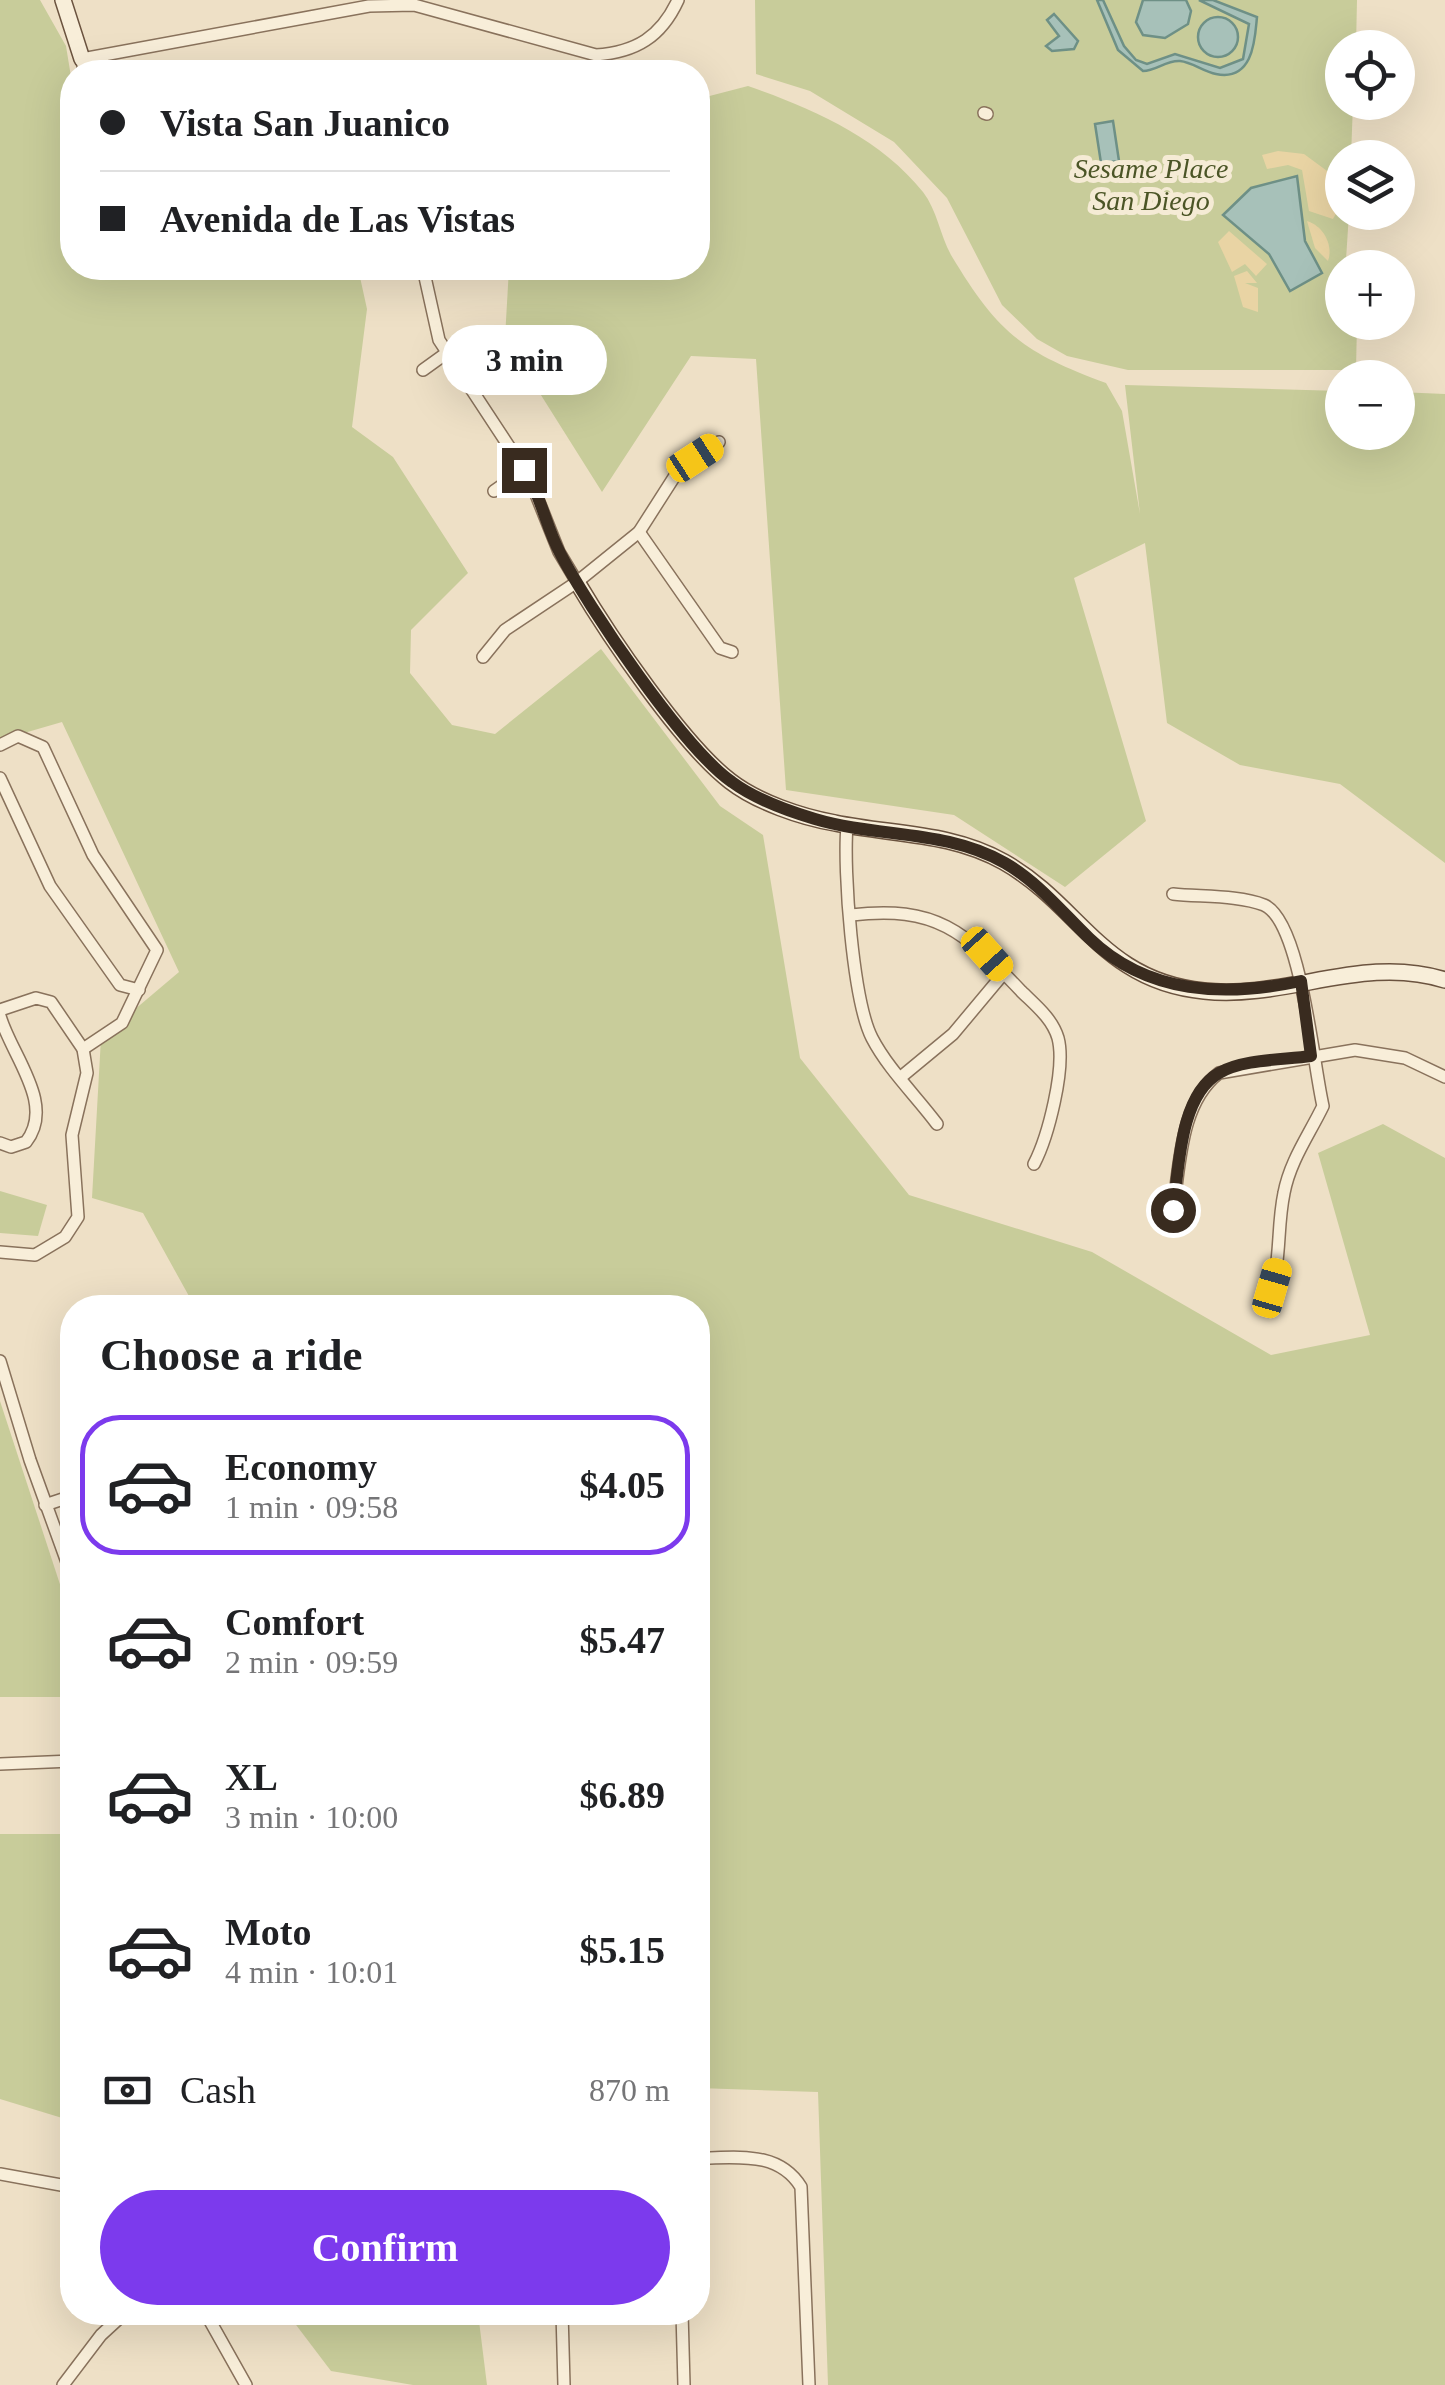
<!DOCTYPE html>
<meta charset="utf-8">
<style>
:root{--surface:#fff;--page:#f2f2f2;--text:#202124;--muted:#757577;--line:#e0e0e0;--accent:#7c3aed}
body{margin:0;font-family:Georgia,serif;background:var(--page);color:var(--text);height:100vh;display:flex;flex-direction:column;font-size:38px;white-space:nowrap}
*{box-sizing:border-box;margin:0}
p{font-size:32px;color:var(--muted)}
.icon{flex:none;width:55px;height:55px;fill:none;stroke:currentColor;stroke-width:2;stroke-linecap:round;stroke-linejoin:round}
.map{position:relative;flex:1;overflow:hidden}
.side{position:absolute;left:60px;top:1295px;width:650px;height:1030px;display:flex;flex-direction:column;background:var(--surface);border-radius:40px;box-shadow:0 10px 40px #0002}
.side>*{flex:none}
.banner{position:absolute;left:60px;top:60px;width:650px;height:220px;border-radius:40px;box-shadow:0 10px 40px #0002;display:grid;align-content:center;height:220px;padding:0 40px;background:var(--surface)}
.tools{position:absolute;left:1325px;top:30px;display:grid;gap:20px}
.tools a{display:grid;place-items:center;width:90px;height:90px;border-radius:50%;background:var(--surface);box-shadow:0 10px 40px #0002;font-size:50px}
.end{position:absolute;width:45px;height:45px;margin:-22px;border:12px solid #392b1f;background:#fff;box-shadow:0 0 0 5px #fff}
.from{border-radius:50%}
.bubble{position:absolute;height:70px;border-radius:35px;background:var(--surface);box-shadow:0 10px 40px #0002;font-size:32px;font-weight:700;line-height:70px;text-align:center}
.car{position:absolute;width:30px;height:60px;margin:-30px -15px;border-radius:12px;box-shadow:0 0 8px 2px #0007;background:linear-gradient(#f5c518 24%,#345 0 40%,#f5c518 0 76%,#345 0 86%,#f5c518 0)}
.banner b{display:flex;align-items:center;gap:35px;height:95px;font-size:38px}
.banner b+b{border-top:2px solid var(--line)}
.banner i{width:25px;height:25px;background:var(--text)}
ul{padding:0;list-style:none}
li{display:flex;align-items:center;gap:30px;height:140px;margin:0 20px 15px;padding:0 20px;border:5px solid transparent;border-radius:40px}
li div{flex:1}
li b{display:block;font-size:38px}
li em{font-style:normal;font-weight:700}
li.selected{border-color:var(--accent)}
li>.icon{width:90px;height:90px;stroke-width:1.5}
h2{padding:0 40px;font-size:45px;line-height:120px}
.pay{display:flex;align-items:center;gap:25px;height:110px;padding:0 40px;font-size:38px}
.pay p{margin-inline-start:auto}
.primary-button{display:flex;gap:20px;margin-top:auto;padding:20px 40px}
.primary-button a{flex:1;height:115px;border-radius:60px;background:var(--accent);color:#fff;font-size:40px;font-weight:700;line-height:115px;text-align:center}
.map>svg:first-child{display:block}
</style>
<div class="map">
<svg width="1445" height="2385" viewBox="0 0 1445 2385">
<rect width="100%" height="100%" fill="#eee0c6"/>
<g fill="#c8cc9a">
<path d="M 0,0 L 40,0 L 66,46 L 72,83 L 72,268 L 358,268 L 367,309 L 352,427 L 393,457 L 468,573 L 411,630 L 410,673 L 452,725 L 495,734 L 601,649 L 720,806 L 763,835 L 800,1058 L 909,1195 L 1092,1252 L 1271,1355 L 1370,1335 L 1318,1153 L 1383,1124 L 1445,1158 L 1445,2385 L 828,2385 L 818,2092 L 698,2088 L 698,1308 L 195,1307 L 143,1213 L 92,1198 L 101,1038 L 179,972 L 62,722 L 0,740 Z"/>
<path d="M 755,0 L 1357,0 L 1356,47 L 1342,48 L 1342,102 L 1353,103 L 1351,157 L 1342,158 L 1342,212 L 1349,213 L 1342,322 L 1357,323 L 1356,370 L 1128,370 L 1067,356 L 1037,339 L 1002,305 L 947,198 L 894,142 L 810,91 L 756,74 Z"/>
<path d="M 748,86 C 811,108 879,137 923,192 C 937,210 940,235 951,255 C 998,333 1022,352 1106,383 L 1122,411 L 1140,514 L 1125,385 L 1342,391 L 1342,432 L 1398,432 L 1398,392 L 1445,394 L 1445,863 L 1340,784 L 1240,765 L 1167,723 L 1145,543 L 1074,578 L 1146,821 L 1065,887 L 954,815 L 786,790 L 756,359 L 691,356 L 602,492 L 505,338 L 509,268 L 698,268 L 698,99 Z"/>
<path d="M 0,1191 L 47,1205 L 38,1236 L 0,1233 Z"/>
<path d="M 0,1401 L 72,1621 L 72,1697 L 0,1697 Z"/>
<path d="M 0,1834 L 72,1834 L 72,2121 L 0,2099 Z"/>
<path d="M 287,2313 L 478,2313 L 487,2385 L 413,2385 L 331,2371 Z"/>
</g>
<g fill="#e9d4a4">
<path d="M 1278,151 L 1304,154 L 1338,179 L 1339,208 L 1333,219 L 1309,211 L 1302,170 L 1288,165 L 1267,169 L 1262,155 Z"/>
<path d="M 1307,221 C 1326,227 1333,248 1328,261 L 1315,248 Z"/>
<path d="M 1229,231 L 1267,264 L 1256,276 L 1245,264 L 1232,272 L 1218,242 Z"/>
<path d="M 1247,271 L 1257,283 L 1245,283 L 1258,288 L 1258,312 L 1243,307 L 1234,276 Z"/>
</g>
<g fill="#a7c1b9" stroke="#6e9086" stroke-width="2.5">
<path d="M 1097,0 L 1103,0 L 1124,46 L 1136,60 L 1147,64 L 1175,54 L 1220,68 L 1243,59 L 1249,24 L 1199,0 L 1213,0 L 1257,17 C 1255,35 1255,82 1216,74 C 1204,72 1192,62 1180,61 C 1166,60 1156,71 1143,71 L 1118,50 Z"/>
<path d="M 1143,0 L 1186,0 L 1191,11 L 1188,24 L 1165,38 L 1143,35 L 1136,22 Z"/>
<path d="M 1054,14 L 1078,41 L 1074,49 L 1052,51 L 1046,46 L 1059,36 L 1047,20 Z"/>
<circle cx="1218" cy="37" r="20"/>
<path d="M 1113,121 L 1119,161 L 1101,163 L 1095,124 Z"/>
<path d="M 1297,176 L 1305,241 L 1322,273 L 1290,291 L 1269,254 L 1223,215 L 1251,188 Z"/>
</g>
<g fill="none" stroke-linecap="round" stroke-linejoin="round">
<defs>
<g id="street">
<path d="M 84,72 L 82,59 L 369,6 L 414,5 L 596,55 C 636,52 661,37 678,0"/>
<path d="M 984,113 L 987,114"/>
<path d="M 423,268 L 439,340 L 529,477 L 559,552 L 577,582"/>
<path d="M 423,370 L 448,352"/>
<path d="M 494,491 L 524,470"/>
<path d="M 639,532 L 720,648 L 732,652"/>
<path d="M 483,657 L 505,630 L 577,582 L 639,532 L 678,471 L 719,442"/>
<path d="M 0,745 L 18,736 L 43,747 L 93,855 L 157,950 L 122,1023 L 83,1049"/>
<path d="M 0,778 L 50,886 L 120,985 L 139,990"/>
<path d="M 847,826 C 843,870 853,1001 872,1038 C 888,1069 917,1097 937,1124"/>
<path d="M 1173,894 C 1200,897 1239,895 1264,905 C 1301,921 1313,1064 1323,1106 C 1309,1135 1290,1161 1284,1193 C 1277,1226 1281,1257 1272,1289"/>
<path d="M 851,915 C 936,905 964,931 1021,991 C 1035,1005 1052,1018 1058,1038 C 1066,1068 1048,1137 1034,1164"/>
<path d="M 0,1010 L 36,998 L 51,1002 L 83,1049 L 87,1073 L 72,1135 L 78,1217 L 65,1237 L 35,1255 L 0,1252"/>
<path d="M 0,1016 C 11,1055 56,1104 26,1142 L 11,1147 L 0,1143"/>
<path d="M 901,1077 L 953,1034 L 1004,973"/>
<path d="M 1173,1210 C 1180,1164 1180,1103 1219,1073 L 1355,1050 L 1405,1058 L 1445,1077"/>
<path d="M 0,1361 L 30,1460 L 72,1576"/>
<path d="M 45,1505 L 72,1496"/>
<path d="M 0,1764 L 72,1761"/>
<path d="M 698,2158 C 736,2158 778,2150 801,2187 L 809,2385"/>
<path d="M 0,2174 L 72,2187"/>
<path d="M 205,2312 L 246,2385"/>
<path d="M 562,2312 L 564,2385"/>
<path d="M 682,2312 L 684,2385"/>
<path d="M 63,2385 L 101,2335 L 126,2312"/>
</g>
<g id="secondary">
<path d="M 63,0 L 82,59"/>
<path d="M 577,582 C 609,636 682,744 730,781 C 757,802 801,817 835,823 C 893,835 951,832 1004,862 C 1080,905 1102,981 1204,991 C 1286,1000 1363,954 1445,980"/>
</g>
</defs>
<use href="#street" stroke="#89725c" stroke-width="14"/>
<use href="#secondary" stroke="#6b533f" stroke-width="18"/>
<use href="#street" stroke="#f8eed9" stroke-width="11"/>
<use href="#secondary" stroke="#f8eed9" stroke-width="15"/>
</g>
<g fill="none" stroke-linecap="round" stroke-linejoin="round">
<path stroke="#392b1f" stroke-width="12" d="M 524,470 C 541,495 546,527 560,553 C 588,607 684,749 732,782 C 755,799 788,811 815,819 C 879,838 945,829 1005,863 C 1038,882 1062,912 1089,938 C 1148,995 1226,997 1301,981 L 1311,1056 C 1283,1060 1243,1059 1219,1073 C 1179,1096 1179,1169 1173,1210"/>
</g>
<g text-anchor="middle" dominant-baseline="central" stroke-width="10" stroke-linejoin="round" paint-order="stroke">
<g font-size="28" font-style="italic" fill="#4b5526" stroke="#f5ebd5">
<text x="1151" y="168">Sesame Place<tspan x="1151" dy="32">San Diego</tspan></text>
</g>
</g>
</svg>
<div class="tools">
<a><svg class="icon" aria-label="locate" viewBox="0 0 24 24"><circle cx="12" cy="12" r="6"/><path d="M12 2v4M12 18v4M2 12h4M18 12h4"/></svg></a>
<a><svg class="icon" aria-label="layers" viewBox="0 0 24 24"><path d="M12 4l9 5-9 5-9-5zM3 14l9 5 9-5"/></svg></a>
<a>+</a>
<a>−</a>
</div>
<i class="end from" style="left:1173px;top:1210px"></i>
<i class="end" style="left:524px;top:470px"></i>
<div class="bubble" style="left:442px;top:325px;width:165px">3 min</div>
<i class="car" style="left:695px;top:458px;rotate:57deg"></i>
<i class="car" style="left:987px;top:954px;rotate:138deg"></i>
<i class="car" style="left:1272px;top:1288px;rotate:16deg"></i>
<div class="banner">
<b><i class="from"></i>Vista San Juanico</b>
<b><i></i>Avenida de Las Vistas</b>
</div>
<section class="side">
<h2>Choose a ride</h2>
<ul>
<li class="selected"><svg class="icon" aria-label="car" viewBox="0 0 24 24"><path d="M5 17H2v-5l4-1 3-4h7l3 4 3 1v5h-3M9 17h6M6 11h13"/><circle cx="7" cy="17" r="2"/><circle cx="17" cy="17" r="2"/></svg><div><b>Economy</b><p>1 min · 09:58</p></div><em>$4.05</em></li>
<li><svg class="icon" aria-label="car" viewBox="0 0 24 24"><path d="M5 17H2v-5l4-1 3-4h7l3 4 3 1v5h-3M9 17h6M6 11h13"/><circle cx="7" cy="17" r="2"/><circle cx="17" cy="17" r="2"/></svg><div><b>Comfort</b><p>2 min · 09:59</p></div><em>$5.47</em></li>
<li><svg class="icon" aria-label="car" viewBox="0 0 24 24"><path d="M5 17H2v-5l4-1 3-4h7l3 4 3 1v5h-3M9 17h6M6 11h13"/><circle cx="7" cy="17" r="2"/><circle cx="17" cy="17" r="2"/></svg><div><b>XL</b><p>3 min · 10:00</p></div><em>$6.89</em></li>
<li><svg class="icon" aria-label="car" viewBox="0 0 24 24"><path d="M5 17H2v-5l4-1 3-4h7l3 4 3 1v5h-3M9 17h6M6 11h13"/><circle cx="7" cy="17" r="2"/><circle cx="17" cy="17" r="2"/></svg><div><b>Moto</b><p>4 min · 10:01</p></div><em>$5.15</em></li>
</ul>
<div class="pay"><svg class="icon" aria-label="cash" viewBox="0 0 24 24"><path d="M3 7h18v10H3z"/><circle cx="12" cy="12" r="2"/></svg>Cash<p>870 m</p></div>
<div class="primary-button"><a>Confirm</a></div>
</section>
</div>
